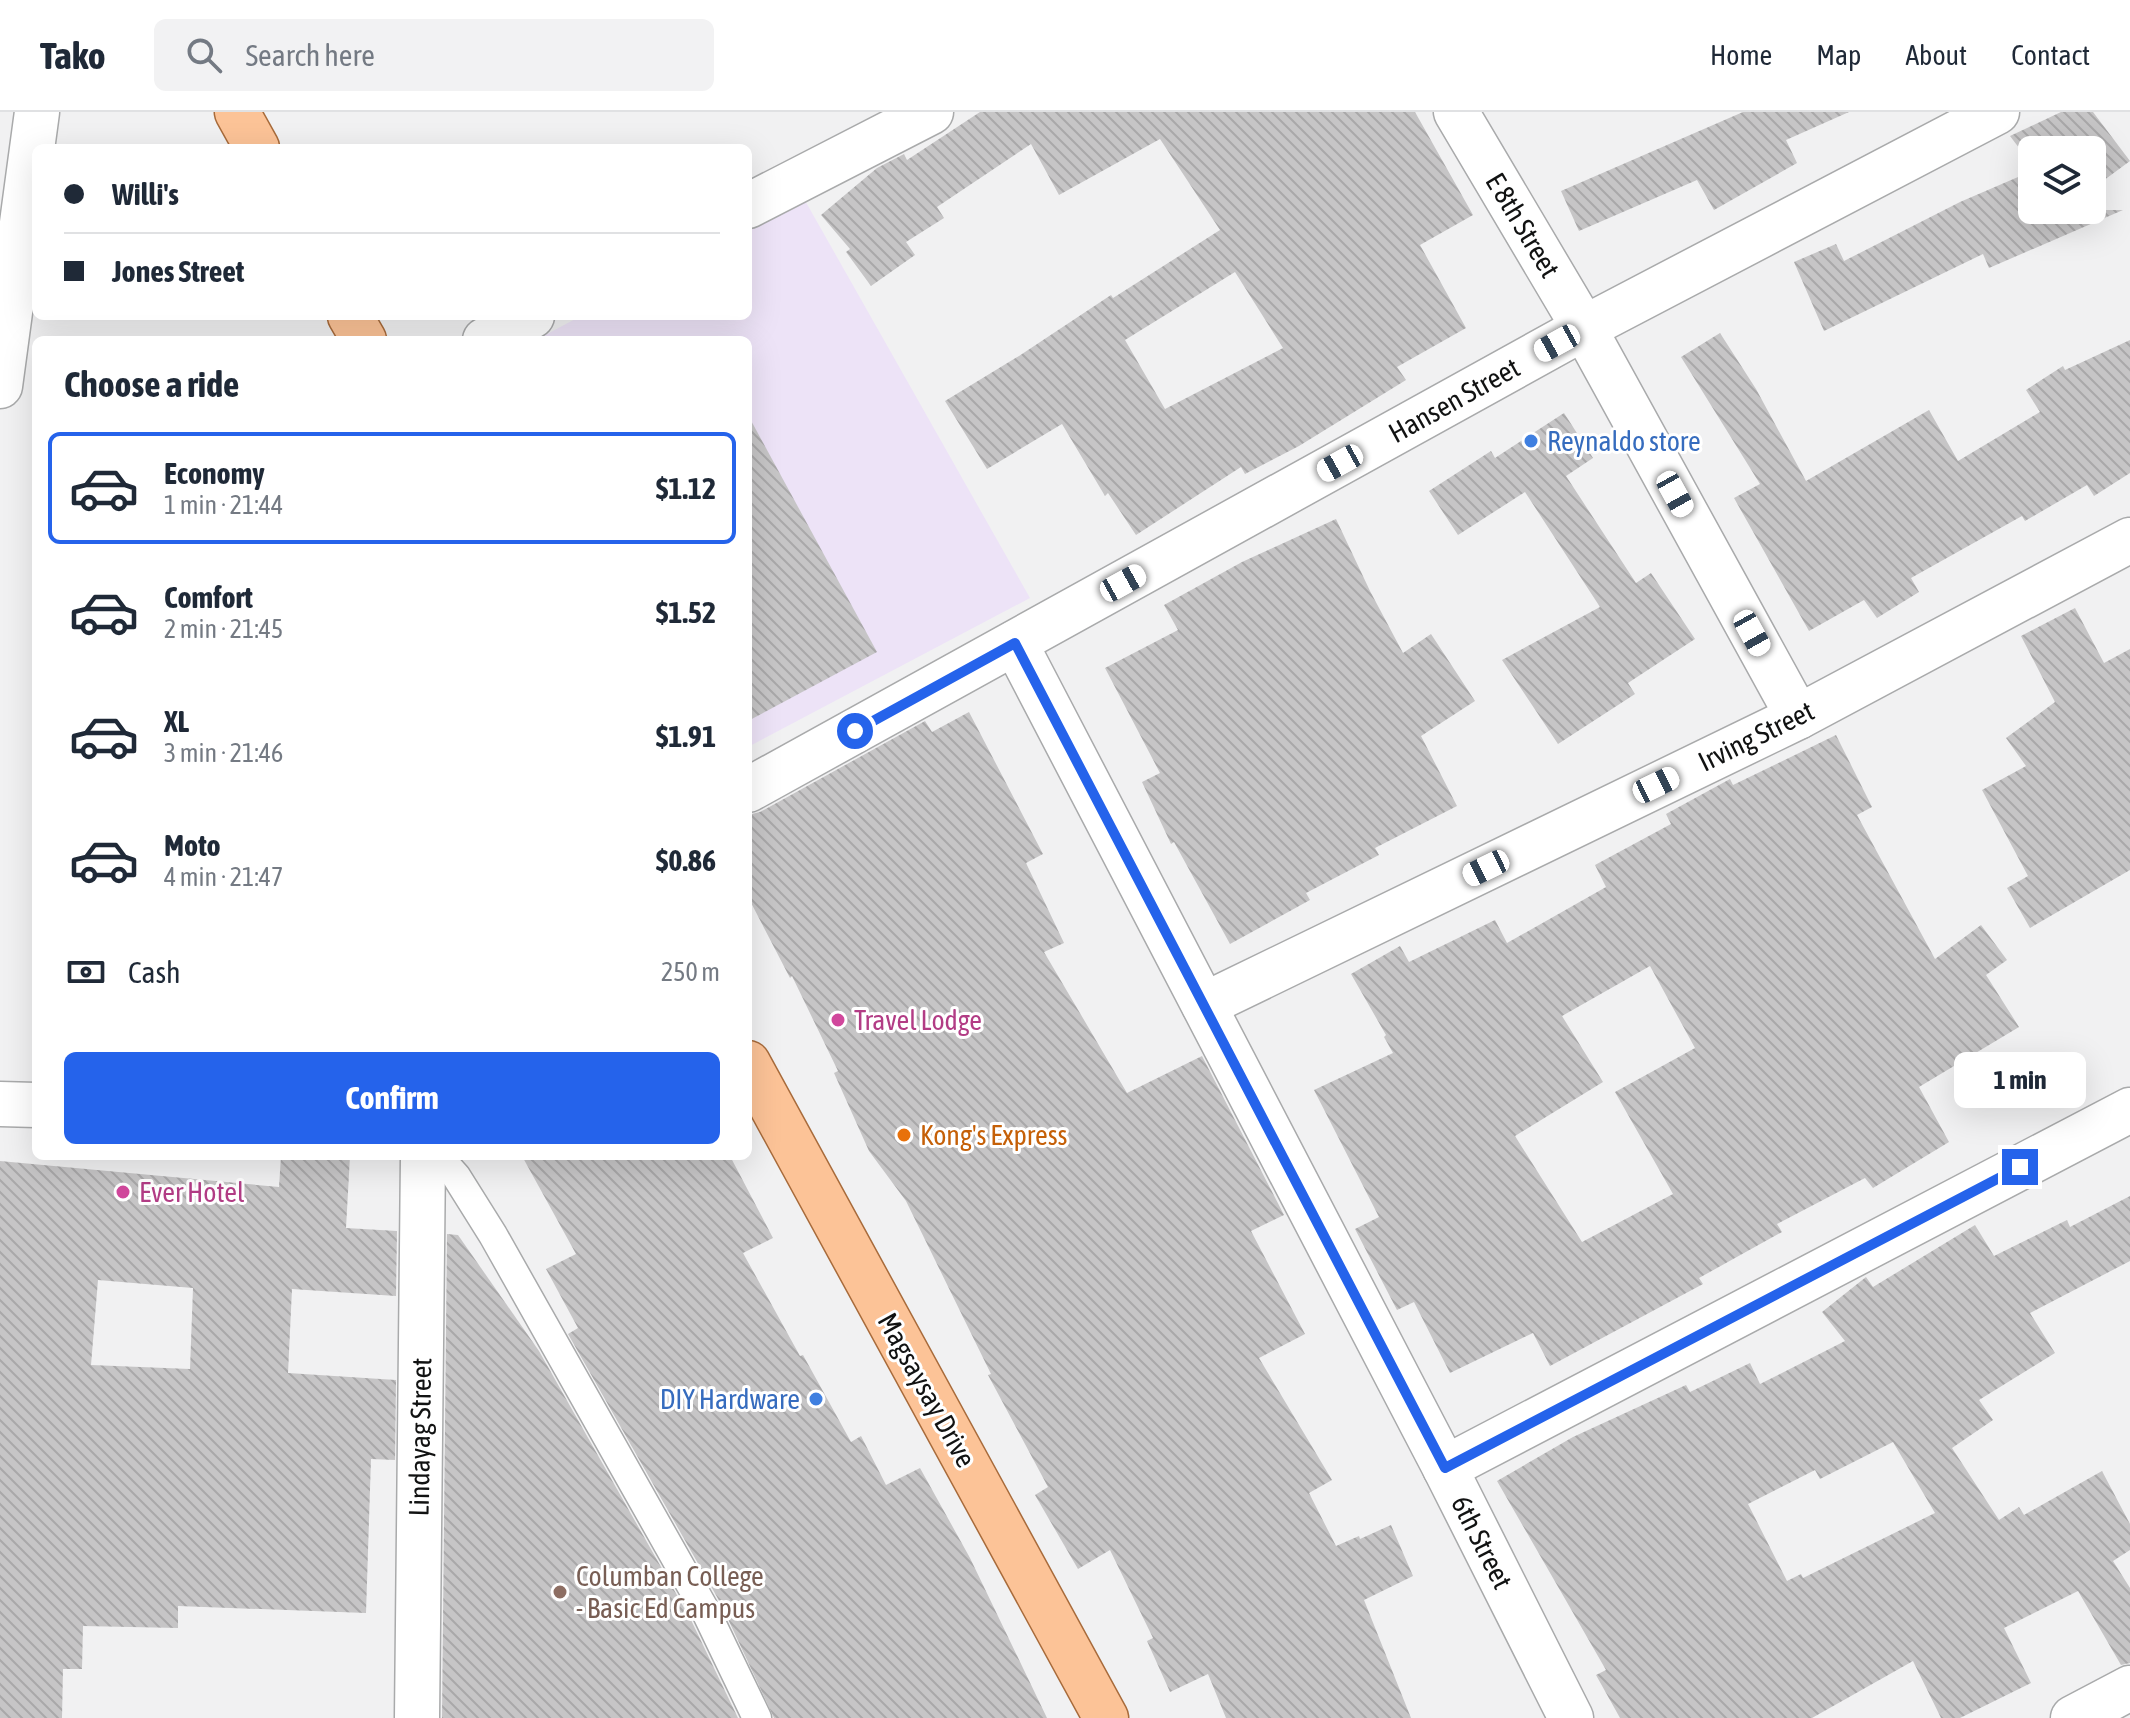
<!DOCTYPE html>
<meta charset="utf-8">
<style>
:root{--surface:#fff;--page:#f2f2f3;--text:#1f2937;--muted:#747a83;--line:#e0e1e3;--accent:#2563eb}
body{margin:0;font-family:"Asap Condensed",sans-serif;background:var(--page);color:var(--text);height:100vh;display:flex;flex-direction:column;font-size:30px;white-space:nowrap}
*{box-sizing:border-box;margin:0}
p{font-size:26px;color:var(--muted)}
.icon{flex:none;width:44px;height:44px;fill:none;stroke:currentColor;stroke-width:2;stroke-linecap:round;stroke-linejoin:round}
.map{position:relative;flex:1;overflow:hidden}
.details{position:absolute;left:32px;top:224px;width:720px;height:824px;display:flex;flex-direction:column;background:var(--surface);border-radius:12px;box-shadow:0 8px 32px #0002}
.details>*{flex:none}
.banner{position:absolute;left:32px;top:32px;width:720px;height:176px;border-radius:12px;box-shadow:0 8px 32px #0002;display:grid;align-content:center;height:176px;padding:0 32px;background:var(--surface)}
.controls{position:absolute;left:2018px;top:24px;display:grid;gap:16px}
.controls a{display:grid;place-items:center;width:88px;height:88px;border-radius:12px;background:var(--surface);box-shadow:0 8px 32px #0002;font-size:40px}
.end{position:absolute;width:36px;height:36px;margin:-18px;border:10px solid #2563eb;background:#fff;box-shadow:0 0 0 4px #fff}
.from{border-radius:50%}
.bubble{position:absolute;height:56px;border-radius:12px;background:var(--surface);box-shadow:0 8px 32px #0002;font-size:26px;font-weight:700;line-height:56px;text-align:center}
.car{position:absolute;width:24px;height:48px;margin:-24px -12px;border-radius:10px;box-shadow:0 0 6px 2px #0007;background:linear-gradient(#fff 24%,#345 0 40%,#fff 0 76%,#345 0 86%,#fff 0)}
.banner b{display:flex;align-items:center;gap:28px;height:76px;font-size:30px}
.banner b+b{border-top:2px solid var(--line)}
.banner i{width:20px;height:20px;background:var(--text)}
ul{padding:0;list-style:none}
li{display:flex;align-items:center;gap:24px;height:112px;margin:0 16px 12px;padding:0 16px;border:4px solid transparent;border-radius:12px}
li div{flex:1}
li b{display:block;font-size:30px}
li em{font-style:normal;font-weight:700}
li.active{border-color:var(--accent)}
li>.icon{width:72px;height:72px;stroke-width:1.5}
h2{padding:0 32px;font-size:36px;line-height:96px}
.pay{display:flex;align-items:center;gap:20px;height:88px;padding:0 32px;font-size:30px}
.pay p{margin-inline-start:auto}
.primary-button{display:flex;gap:16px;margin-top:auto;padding:16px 32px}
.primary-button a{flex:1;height:92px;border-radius:12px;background:var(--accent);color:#fff;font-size:32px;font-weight:700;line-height:92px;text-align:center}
header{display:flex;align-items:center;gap:48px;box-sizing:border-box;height:112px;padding:0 40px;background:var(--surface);border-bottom:2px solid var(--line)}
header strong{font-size:38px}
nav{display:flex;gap:44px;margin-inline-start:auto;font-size:28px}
.search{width:560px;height:72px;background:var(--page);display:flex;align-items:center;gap:20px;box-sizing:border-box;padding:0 28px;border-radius:12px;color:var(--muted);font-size:30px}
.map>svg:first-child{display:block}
</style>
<header>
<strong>Tako</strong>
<div class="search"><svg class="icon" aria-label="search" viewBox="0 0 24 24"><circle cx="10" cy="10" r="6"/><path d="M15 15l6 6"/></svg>Search here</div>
<nav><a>Home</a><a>Map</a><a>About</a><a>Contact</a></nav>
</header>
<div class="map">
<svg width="2130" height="1606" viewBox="0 0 2130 1606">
<defs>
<pattern id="building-back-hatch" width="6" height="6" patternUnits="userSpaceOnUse" patternTransform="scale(2)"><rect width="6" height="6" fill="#c6c5c6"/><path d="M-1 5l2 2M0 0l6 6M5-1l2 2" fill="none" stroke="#a9a8a9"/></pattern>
</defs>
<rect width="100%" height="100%" fill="#f1f1f2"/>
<path fill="#ede3f7" d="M 803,85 L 1030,486 L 748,635 L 748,228 L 536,228 L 581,204 L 748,204 L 748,114 Z"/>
<g fill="url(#building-back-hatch)" fill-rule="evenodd">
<path d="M 980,0 L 1415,0 L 1473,103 L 1420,133 L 1466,216 L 1397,255 L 1406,268 L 1299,334 L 1245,362 L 1241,355 L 1136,423 L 1108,381 L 1105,384 L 1062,312 L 987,357 L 945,289 L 1019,244 L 1111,183 L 1113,186 L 1220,118 L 1160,27 L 1059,83 L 1031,32 L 937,95 L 944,106 L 906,130 L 915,143 L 871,174 L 846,140 L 850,137 L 821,103 L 877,56 L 904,42 L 907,48 ZM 1235,160 L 1283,236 L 1165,297 L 1125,228 Z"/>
<path d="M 1743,0 L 1849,0 L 1786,28 L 1797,51 L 1714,98 L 1697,68 L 1579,119 L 1561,79 Z"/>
<path d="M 2061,0 L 2093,0 L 2130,49 L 2092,77 L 2092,38 L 2032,38 L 2032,53 L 2010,24 Z"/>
<path d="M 2032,59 L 2032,98 L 2123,98 L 1989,156 L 1983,142 L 1824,219 L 1794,150 L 1836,132 L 1844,149 L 1960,90 Z"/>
<path d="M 1720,221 L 1756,277 L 1806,369 L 1929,298 L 1958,349 L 2040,300 L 2026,278 L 2063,254 L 2065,258 L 2130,228 L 2130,361 L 2094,384 L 2087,373 L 2025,409 L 2022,404 L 1911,466 L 1919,480 L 1877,506 L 1864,488 L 1809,519 L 1734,386 L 1760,372 L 1681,245 Z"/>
<path d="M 1564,301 L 1593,346 L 1566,364 L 1636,471 L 1651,461 L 1695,527 L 1628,571 L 1635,582 L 1558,632 L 1502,548 L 1600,495 L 1525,380 L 1458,423 L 1429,379 L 1491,339 L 1495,346 Z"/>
<path d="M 748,303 L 877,540 L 748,609 Z"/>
<path d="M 1336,407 L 1370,479 L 1403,541 L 1431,522 L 1475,589 L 1421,624 L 1457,694 L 1375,736 L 1379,743 L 1306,781 L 1310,788 L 1230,832 L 1174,730 L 1171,732 L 1142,670 L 1160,661 L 1105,556 L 1178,518 L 1164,493 L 1242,450 Z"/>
<path d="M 2075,496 L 2104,551 L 2130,537 L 2130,758 L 2030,816 L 2007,776 L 2028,764 L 1982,678 L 2026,654 L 2006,626 L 2055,590 L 2021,524 Z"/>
<path d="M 969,600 L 1043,742 L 1026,751 L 1064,831 L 1044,840 L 1127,981 L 1202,944 L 1284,1103 L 1251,1119 L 1305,1222 L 1259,1246 L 1332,1368 L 1309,1381 L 1336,1434 L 1359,1424 L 1360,1427 L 1391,1413 L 1413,1464 L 1364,1488 L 1411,1606 L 1226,1606 L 1208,1562 L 1170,1580 L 1147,1529 L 1153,1526 L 1110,1438 L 1078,1457 L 1035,1383 L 1048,1375 L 988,1263 L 991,1262 L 906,1089 L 869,1039 L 834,961 L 838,959 L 792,864 L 790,866 L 748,785 L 748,703 L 760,700 L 925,609 L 932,620 Z"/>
<path d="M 1836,623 L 1872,695 L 1857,703 L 1935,847 L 1981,813 L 2007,848 L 1986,863 L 2019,915 L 1919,975 L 1949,1030 L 1873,1076 L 1865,1066 L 1777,1112 L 1782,1120 L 1699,1166 L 1703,1172 L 1550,1254 L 1533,1221 L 1450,1261 L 1414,1190 L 1397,1198 L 1355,1117 L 1379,1105 L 1314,978 L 1393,941 L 1384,925 L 1386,923 L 1351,862 L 1400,834 L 1409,850 L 1495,808 L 1507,831 L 1606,775 L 1595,753 L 1671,712 L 1666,702 L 1730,667 L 1733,673 ZM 1650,854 L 1695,936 L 1615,980 L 1673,1082 L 1582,1130 L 1515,1024 L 1603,970 L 1562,904 Z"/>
<path d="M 281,1044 L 350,1044 L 346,1116 L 397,1119 L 396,1184 L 292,1177 L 288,1261 L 396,1268 L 395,1348 L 371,1347 L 366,1501 L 178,1494 L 178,1516 L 83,1514 L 82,1557 L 63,1557 L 62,1606 L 0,1606 L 0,1049 L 279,1075 ZM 98,1168 L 193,1176 L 190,1257 L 91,1253 Z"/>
<path d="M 522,1044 L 730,1044 L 773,1126 L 743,1141 L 800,1244 L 803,1243 L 851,1330 L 861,1324 L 886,1373 L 920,1356 L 970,1446 L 1047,1606 L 774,1606 L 721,1492 L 568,1222 L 578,1216 L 546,1157 L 576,1142 Z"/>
<path d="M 2130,1084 L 2130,1149 L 2030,1201 L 2055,1241 L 1979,1288 L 1993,1308 L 1952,1336 L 1999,1408 L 2019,1395 L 2024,1403 L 2102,1359 L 2130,1412 L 2130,1438 L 2113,1449 L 2130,1476 L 2130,1551 L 2121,1553 L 2078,1479 L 2004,1516 L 2031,1571 L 1960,1606 L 1941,1606 L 1913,1549 L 1812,1606 L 1620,1606 L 1596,1563 L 1606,1558 L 1497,1369 L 1573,1325 L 1686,1273 L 1690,1280 L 1750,1251 L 1760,1272 L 1845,1229 L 1822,1200 L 1866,1165 L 1873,1175 L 1975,1113 L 1994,1144 L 2067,1108 L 2070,1115 ZM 1893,1330 L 1935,1401 L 1803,1466 L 1801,1462 L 1787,1469 L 1748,1392 L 1815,1358 L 1820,1367 Z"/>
<path d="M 447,1122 L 458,1123 L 539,1239 L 691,1508 L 738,1606 L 442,1606 Z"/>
</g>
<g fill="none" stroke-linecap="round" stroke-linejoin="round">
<defs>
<path id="lane" d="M 438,1044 L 456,1064 L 493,1123 L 706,1500 L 757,1606"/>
<g id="street">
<path d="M 1456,0 L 1584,216 L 1798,605"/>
<path d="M 748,94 L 931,0"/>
<path d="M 485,228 L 532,204"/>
<path d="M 0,274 L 37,0"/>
<path d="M 1015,531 L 1445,1356 L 1571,1606"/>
<path d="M 748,678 L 1584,216 L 1997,0"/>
<path d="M 1204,893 L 1798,605 L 2130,428"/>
<path d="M 0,992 L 36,993"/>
<path d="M 1445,1356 L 2130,998"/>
<path d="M 417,1606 L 423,1044"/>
<path d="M 2073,1606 L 2130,1576"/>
</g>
<g id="primary">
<path d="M 237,0 L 257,36"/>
<path d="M 350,204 L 364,228"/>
<path d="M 748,951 L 1106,1606"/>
</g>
</defs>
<use href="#lane" stroke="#a9aaab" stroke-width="31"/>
<use href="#street" stroke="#a9aaab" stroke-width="47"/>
<use href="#primary" stroke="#a86b3b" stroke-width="47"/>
<use href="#lane" stroke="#fff" stroke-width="28"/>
<use href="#street" stroke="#fff" stroke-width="44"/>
<use href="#primary" stroke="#fcc397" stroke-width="44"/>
</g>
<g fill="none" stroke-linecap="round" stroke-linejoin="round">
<path stroke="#2563eb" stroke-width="10" d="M 855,619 L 1015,531 L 1445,1356 L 2020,1055"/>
</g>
<g fill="#3f7fe0" stroke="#fff" stroke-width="3">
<circle cx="1531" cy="329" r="8"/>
<circle cx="816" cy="1287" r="8"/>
</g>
<g fill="#d1479c" stroke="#fff" stroke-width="3">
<circle cx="838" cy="908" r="8"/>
<circle cx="123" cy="1080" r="8"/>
</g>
<circle fill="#e8710a" stroke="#fff" stroke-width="3" cx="904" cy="1023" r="8"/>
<circle fill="#8d6e63" stroke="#fff" stroke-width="3" cx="560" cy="1480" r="8"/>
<g text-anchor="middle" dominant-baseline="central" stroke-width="6" stroke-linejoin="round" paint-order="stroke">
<g font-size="28" fill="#111212" stroke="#fff">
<text transform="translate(1523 113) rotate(59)">E 8th Street</text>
<text transform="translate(1454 288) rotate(-29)">Hansen Street</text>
<text transform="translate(1756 624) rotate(-26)">Irving Street</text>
<text transform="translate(927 1278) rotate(61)">Magsaysay Drive</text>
<text transform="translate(420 1325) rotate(-89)">Lindayag Street</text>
<text transform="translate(1482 1430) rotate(63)">6th Street</text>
</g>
<g font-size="28" fill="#366cbe" stroke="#fff" text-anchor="start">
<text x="1547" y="329">Reynaldo store</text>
<text x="800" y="1287" text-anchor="end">DIY Hardware</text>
</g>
<g font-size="28" fill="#b23c85" stroke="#fff" text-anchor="start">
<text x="854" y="908">Travel Lodge</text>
<text x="139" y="1080">Ever Hotel</text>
</g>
<g font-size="28" fill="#c56008" stroke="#fff" text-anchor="start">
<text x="920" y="1023">Kong's Express</text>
</g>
<g font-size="28" fill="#785e54" stroke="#fff" text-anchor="start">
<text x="576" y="1464">Columban College<tspan x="576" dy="32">- Basic Ed Campus</tspan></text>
</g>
</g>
</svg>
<div class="controls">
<a><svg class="icon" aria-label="layers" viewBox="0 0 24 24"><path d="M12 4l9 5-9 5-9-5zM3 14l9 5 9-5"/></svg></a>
</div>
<i class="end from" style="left:855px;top:619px"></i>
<i class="end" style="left:2020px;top:1055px"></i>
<div class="bubble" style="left:1954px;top:940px;width:132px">1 min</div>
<i class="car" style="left:1557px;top:231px;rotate:241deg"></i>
<i class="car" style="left:1340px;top:351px;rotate:241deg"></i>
<i class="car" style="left:1675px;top:382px;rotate:151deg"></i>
<i class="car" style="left:1123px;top:471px;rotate:61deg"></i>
<i class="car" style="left:1752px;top:521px;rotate:151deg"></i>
<i class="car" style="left:1656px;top:673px;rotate:64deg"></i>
<i class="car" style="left:1486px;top:756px;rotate:244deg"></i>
<div class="banner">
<b><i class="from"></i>Willi's</b>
<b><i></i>Jones Street</b>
</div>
<section class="details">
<h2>Choose a ride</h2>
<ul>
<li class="active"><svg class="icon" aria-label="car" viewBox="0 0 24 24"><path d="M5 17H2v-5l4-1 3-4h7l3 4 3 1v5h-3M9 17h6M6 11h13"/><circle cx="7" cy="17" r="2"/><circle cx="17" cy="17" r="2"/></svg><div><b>Economy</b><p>1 min · 21:44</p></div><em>$1.12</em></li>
<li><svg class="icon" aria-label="car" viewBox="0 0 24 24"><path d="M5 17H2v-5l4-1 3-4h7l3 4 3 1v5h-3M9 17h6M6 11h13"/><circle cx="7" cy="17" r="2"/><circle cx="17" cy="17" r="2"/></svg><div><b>Comfort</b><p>2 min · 21:45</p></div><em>$1.52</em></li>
<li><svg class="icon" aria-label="car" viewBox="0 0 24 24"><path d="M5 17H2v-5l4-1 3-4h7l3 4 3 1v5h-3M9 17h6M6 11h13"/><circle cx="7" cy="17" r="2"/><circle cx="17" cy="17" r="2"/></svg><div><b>XL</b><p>3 min · 21:46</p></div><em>$1.91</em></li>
<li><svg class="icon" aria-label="car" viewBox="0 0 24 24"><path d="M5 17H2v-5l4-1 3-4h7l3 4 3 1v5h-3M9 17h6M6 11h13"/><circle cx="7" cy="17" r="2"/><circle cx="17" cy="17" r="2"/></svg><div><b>Moto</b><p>4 min · 21:47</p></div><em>$0.86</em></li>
</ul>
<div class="pay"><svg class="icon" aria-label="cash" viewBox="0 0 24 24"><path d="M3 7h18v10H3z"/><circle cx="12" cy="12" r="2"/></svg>Cash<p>250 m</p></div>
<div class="primary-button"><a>Confirm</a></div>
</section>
</div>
